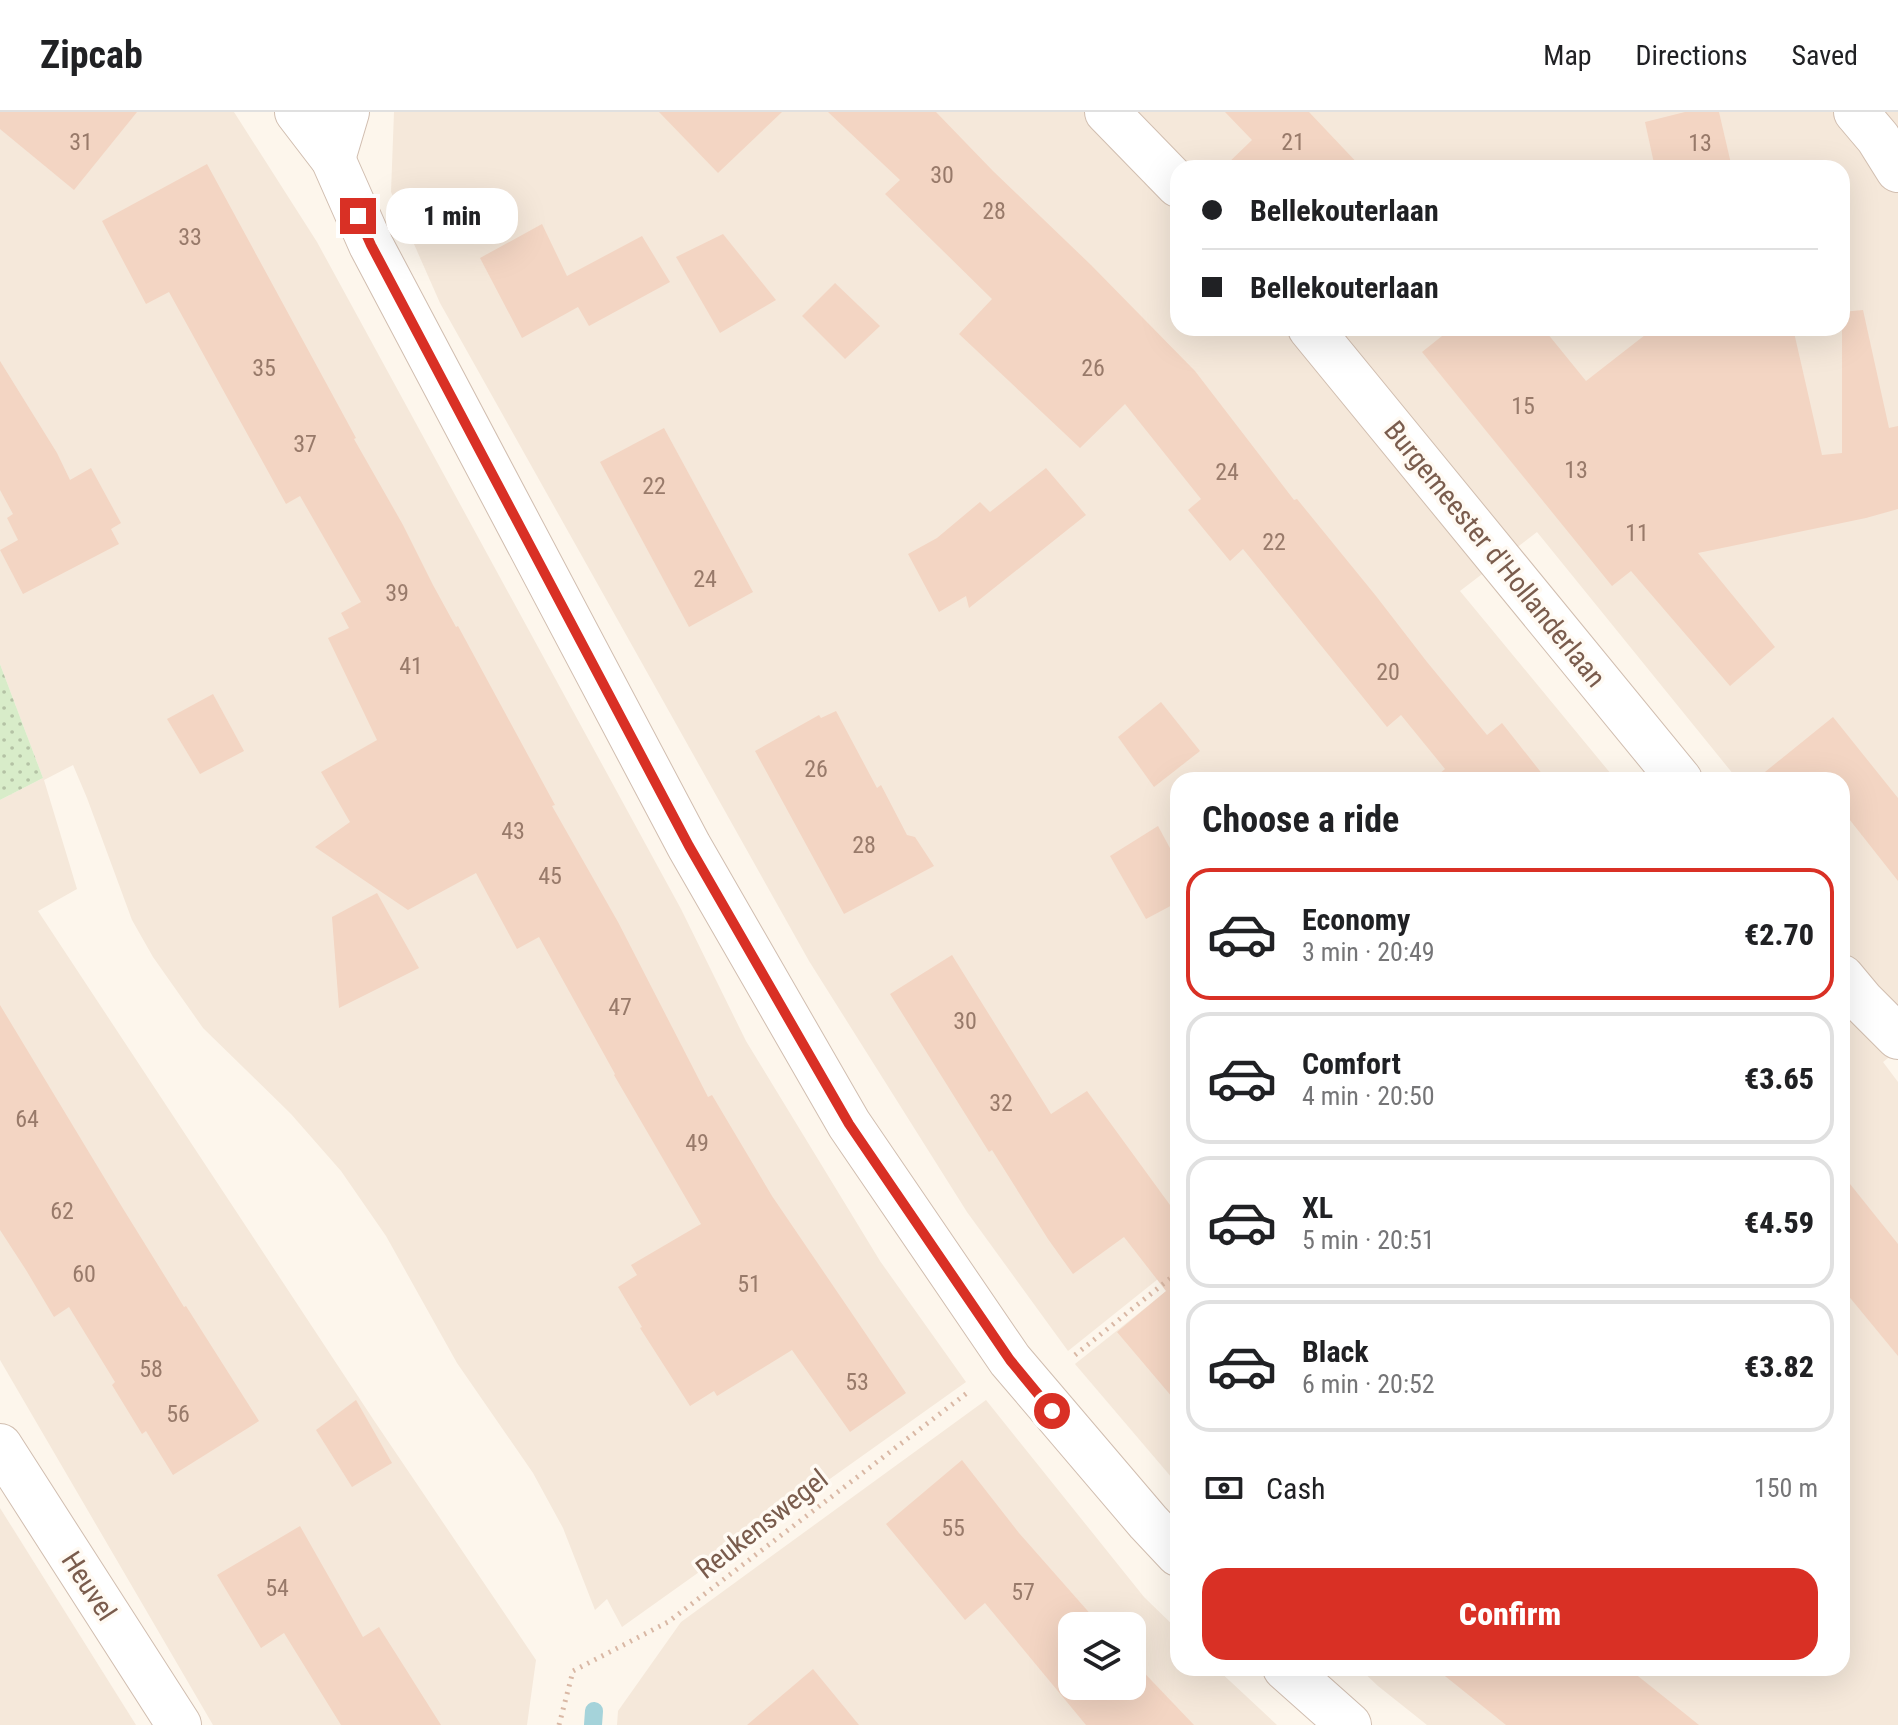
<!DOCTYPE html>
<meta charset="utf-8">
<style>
:root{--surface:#fff;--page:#f2f2f2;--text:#202124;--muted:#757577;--line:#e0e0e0;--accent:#d93025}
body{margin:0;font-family:"Roboto Condensed",sans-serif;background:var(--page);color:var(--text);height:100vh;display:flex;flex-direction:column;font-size:30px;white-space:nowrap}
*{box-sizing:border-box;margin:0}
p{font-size:26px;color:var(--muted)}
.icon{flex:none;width:44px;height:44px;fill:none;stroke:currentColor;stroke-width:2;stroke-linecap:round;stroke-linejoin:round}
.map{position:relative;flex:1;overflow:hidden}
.details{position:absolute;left:1170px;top:660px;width:680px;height:904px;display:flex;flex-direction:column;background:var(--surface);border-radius:24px;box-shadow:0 8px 32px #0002}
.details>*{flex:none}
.guide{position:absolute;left:1170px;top:48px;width:680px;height:176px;border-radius:24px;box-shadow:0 8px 32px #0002;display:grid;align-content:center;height:176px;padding:0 32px;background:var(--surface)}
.buttons{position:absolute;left:1058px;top:1500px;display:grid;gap:16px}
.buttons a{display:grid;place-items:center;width:88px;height:88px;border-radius:16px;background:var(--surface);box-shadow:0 8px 32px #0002;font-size:40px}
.end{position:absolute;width:36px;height:36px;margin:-18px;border:10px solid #d93025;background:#fff;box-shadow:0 0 0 4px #fff}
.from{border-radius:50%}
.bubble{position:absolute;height:56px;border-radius:24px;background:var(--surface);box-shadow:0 8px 32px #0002;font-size:26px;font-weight:800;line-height:56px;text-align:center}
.guide b{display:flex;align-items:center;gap:28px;height:76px;font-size:30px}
.guide b+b{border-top:2px solid var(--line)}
.guide i{width:20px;height:20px;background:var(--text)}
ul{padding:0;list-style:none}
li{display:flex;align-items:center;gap:24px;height:132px;margin:0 16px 12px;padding:0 16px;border:4px solid var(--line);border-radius:24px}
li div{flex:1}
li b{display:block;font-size:30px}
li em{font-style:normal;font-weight:800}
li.current{border-color:var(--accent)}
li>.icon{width:72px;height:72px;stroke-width:1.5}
h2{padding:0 32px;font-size:36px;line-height:96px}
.pay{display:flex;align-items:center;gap:20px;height:88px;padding:0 32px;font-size:30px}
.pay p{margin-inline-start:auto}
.cta{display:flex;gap:16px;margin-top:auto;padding:16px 32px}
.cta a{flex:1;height:92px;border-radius:24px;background:var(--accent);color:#fff;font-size:32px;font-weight:800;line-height:92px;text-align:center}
header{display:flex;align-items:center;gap:48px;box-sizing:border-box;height:112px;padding:0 40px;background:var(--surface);border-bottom:2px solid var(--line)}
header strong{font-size:38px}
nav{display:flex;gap:44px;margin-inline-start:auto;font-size:28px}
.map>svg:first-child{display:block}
</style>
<header>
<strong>Zipcab</strong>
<nav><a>Map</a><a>Directions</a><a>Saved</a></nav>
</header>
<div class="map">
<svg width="1898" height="1613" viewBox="0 0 1898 1613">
<defs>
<pattern id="grass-dots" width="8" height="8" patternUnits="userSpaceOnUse" patternTransform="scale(2)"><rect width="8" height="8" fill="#d8ecc9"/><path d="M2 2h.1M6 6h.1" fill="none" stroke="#b4c2a5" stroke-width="1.8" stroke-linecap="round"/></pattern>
</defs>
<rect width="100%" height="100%" fill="#fdf6ec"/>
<g fill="#f5e8da" fill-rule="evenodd">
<path d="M 0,0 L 234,0 L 317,130 L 681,797 L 746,929 L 880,1149 L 966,1270 L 622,1515 L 607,1487 L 595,1498 L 563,1416 L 533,1361 L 457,1251 L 386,1124 L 341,1059 L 291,1002 L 203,916 L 153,845 L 132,808 L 87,686 L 73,653 L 44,668 L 77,777 L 38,799 L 375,1310 L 536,1548 L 527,1613 L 213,1613 L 0,1248 L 0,688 L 43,666 L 0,552 Z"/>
<path d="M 394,0 L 1898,0 L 1898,938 L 1883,950 L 1898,970 L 1898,1613 L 1427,1613 L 1378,1574 L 1359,1556 L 1842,1556 L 1842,668 L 1738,668 L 1537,420 L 1460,479 L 1616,668 L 1178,668 L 1178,1151 L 1068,1239 L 967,1100 L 809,849 L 440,191 L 391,80 ZM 1178,56 L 1842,56 L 1842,216 L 1178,216 Z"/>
<path d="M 1178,1170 L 1178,1373 L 1075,1252 Z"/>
<path d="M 986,1288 L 1144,1485 L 1178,1518 L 1178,1556 L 1216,1556 L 1277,1613 L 617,1613 L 618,1599 L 681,1510 ZM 1072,1514 L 1132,1514 L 1132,1574 L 1072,1574 Z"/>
<path d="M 0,1396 L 136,1613 L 0,1613 Z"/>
</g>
<path fill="url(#grass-dots)" d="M 0,552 L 43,666 L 0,688 Z"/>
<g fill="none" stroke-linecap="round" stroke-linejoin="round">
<path stroke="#a5d3da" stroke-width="18" d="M 593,1613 L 594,1599"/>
</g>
<g fill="#f3d5c3">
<path d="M 0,0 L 137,0 L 74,78 L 0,17 Z"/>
<path d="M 659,0 L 782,0 L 718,61 Z"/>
<path d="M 828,0 L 936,0 L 993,59 L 1091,153 L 1195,259 L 1294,388 L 1297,387 L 1376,484 L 1427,550 L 1487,623 L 1502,611 L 1547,668 L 1432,668 L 1445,657 L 1401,603 L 1387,615 L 1243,437 L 1230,449 L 1188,398 L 1201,387 L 1125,292 L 1080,336 L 959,222 L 992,187 L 885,82 L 900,68 Z"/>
<path d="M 1225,0 L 1309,0 L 1362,56 L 1223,56 L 1252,28 Z"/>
<path d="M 1685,0 L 1719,0 L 1732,56 L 1655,56 L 1645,10 Z"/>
<path d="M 207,52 L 356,326 L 354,327 L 403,413 L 433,473 L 456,515 L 458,514 L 555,693 L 552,694 L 618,810 L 708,985 L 712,983 L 772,1084 L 906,1281 L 850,1320 L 792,1238 L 717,1284 L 714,1279 L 690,1294 L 640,1216 L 642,1215 L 618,1175 L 637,1163 L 631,1153 L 701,1112 L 614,963 L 615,962 L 539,825 L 517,837 L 476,761 L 408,798 L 315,735 L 350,710 L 321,660 L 377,628 L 328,526 L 349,516 L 341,501 L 361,490 L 300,384 L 286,392 L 169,180 L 146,192 L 102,109 Z"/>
<path d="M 542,112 L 567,164 L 642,124 L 670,170 L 589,214 L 578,195 L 522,226 L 480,146 Z"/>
<path d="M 723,122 L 776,188 L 720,221 L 676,145 Z"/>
<path d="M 835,171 L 880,214 L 845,247 L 802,204 Z"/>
<path d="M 1863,198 L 1889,316 L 1898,314 L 1898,397 L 1866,406 L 1698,441 L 1775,535 L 1730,574 L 1631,459 L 1612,474 L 1422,240 L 1452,216 L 1543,216 L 1586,269 L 1654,216 L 1793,216 L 1822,343 L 1842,341 L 1842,200 Z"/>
<path d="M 0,249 L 57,341 L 70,368 L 91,356 L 121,411 L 111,417 L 119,432 L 23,482 L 0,438 L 18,428 L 7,406 L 13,402 L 0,378 Z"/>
<path d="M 664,316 L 753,480 L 689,515 L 600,350 Z"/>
<path d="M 1046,356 L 1086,403 L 969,496 L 966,484 L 939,500 L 908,442 L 937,426 L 980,390 L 990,400 Z"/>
<path d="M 213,582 L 244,639 L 200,662 L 167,607 Z"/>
<path d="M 1161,590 L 1200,639 L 1154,675 L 1118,625 Z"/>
<path d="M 836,599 L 877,676 L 881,673 L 907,723 L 915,725 L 934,754 L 844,802 L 755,639 L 819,603 L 821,606 Z"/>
<path d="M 1833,605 L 1898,686 L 1898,769 L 1842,698 L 1842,668 L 1755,668 Z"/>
<path d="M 1158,714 L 1178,751 L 1178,790 L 1146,807 L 1110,744 Z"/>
<path d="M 377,781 L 419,856 L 339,896 L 332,805 Z"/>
<path d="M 952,843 L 1051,1002 L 1087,979 L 1178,1104 L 1178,1292 L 1117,1220 L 1166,1179 L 1124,1125 L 1073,1162 L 1048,1127 L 992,1038 L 989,1040 L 890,882 Z"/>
<path d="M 0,893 L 122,1095 L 184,1195 L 186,1194 L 259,1309 L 173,1363 L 146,1319 L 142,1322 L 112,1273 L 115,1270 L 69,1195 L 54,1205 L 26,1158 L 0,1118 Z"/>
<path d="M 1842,1062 L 1898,1132 L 1898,1244 L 1842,1176 Z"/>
<path d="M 356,1288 L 392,1351 L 352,1375 L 316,1318 Z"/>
<path d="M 962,1348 L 1019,1421 L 1101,1514 L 1072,1514 L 1072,1574 L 1132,1574 L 1132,1548 L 1194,1613 L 1086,1613 L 985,1491 L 965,1508 L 886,1412 Z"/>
<path d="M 300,1414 L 363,1525 L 379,1515 L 441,1613 L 341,1613 L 284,1521 L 261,1536 L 217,1463 Z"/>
<path d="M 1435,1556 L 1628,1556 L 1699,1613 L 1506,1613 Z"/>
<path d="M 813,1557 L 859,1613 L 747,1613 Z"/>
</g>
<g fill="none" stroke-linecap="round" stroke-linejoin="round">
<defs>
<g id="minor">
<path d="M 297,0 L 333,47 L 371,133 L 689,734 L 849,1012 L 1010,1248 L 1148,1410 L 1178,1442"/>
<path d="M 1107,0 L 1178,73"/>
<path d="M 1856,0 L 1878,26 L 1898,58"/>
<path d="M 333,47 L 347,0"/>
<path d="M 1310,216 L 1680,668"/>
<path d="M 1842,865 L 1862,889 L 1898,925"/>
<path d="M 0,1334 L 179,1613"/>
<path d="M 1285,1556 L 1349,1613"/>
</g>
</defs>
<use href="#minor" stroke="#d1beb0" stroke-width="46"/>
<g stroke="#d9b8a5" stroke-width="5" stroke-dasharray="2 6" stroke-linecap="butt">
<path d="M 1075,1243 L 1178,1160"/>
<path d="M 559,1613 L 573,1559 L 668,1510 L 967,1281"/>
</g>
<use href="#minor" stroke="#fff" stroke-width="44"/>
</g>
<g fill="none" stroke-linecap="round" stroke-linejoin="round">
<path stroke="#d93025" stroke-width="10" d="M 358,104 L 371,133 L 689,734 L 849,1012 L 1010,1248 L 1052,1299"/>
</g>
<g text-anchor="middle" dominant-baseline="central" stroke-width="7" stroke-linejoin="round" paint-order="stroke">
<g font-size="24" fill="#987a6a">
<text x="81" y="30">31</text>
<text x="1293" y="30">21</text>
<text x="1700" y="31">13</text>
<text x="942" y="63">30</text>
<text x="994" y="99">28</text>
<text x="190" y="125">33</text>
<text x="264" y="256">35</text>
<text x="1093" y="256">26</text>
<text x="1523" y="294">15</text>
<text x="305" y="332">37</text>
<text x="1576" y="358">13</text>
<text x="1227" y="360">24</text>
<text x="654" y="374">22</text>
<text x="1637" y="421">11</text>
<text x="1274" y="430">22</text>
<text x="705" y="467">24</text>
<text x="397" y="481">39</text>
<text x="411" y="554">41</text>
<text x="1388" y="560">20</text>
<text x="816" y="657">26</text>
<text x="513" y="719">43</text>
<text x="864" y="733">28</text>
<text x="550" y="764">45</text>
<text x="620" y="895">47</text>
<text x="965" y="909">30</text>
<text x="1001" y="991">32</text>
<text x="27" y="1007">64</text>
<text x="697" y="1031">49</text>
<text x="62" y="1099">62</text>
<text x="84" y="1162">60</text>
<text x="749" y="1172">51</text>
<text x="151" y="1257">58</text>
<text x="857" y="1270">53</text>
<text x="178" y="1302">56</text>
<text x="953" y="1416">55</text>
<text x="277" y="1476">54</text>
<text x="1023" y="1480">57</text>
</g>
<g font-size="28" fill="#7a5c4d" stroke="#fffaf3">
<text transform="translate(1495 442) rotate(51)">Burgemeester d'Hollanderlaan</text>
<text transform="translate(762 1412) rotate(-38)">Reukenswegel</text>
<text transform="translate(89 1474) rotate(57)">Heuvel</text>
</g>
</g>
</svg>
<div class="buttons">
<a><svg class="icon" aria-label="layers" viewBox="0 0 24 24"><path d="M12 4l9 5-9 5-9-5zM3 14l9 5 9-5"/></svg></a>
</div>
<i class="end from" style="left:1052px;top:1299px"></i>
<i class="end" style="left:358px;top:104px"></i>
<div class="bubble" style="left:386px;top:76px;width:132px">1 min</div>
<div class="guide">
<b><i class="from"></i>Bellekouterlaan</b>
<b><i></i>Bellekouterlaan</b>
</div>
<section class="details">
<h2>Choose a ride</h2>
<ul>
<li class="current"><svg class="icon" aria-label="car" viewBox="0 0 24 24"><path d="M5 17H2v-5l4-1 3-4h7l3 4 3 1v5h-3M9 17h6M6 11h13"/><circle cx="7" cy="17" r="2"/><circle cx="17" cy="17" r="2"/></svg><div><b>Economy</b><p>3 min · 20:49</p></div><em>€2.70</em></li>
<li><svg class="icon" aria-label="car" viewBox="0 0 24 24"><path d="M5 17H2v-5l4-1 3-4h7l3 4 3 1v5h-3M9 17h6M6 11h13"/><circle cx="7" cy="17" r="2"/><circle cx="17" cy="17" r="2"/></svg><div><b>Comfort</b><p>4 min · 20:50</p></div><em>€3.65</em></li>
<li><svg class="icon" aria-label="car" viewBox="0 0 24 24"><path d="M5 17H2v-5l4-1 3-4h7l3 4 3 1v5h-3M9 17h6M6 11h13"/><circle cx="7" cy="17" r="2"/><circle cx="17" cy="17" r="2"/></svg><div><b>XL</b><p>5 min · 20:51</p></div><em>€4.59</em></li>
<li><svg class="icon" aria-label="car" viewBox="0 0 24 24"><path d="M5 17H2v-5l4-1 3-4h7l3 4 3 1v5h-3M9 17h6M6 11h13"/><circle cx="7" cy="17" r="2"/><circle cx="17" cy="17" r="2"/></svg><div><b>Black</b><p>6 min · 20:52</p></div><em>€3.82</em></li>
</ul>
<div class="pay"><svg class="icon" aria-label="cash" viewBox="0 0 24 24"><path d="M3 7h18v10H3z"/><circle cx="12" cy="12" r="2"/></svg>Cash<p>150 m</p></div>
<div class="cta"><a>Confirm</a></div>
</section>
</div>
